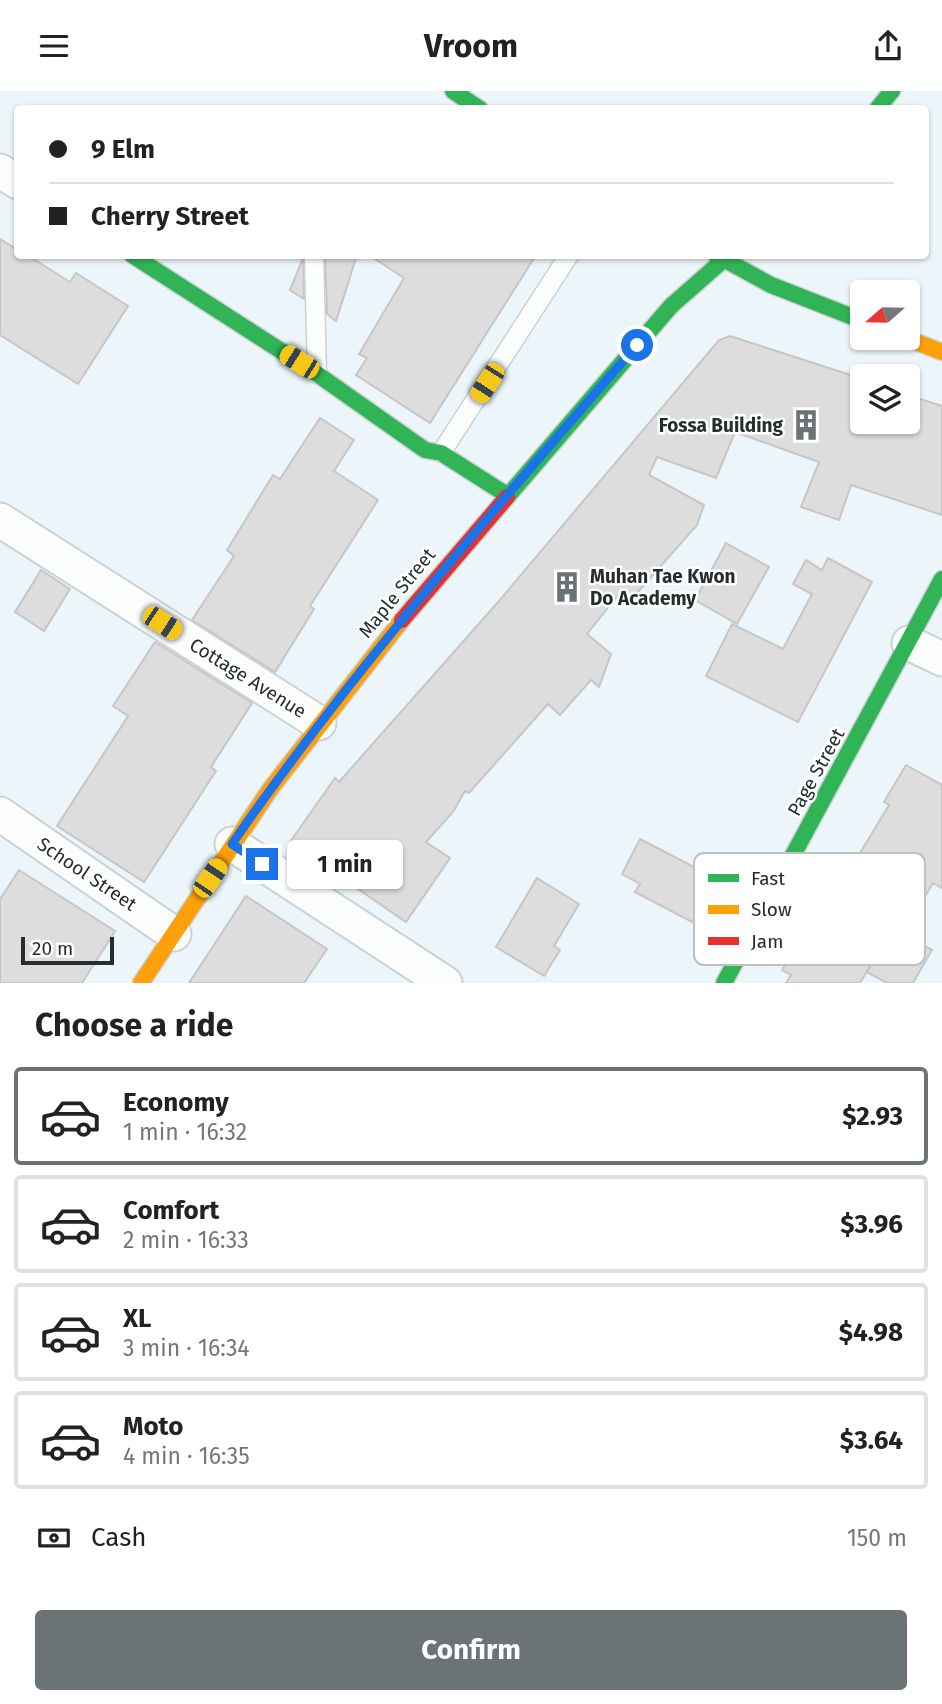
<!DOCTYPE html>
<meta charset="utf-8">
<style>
:root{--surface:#fff;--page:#f2f2f2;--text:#222;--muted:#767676;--line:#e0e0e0;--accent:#6b7376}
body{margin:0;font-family:"Fira Sans",sans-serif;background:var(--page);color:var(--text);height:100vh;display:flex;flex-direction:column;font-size:26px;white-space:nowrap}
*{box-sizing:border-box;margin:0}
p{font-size:23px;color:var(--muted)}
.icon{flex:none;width:38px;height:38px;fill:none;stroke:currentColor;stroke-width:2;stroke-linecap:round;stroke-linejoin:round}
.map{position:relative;height:892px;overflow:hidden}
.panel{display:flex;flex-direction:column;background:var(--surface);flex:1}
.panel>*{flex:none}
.top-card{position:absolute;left:14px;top:14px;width:915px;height:154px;border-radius:7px;box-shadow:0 2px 5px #0004;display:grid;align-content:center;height:154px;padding:0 35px;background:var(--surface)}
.needle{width:46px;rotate:250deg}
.tools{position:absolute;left:850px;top:189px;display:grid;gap:14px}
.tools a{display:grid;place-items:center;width:70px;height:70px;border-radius:7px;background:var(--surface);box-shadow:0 2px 5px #0004;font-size:35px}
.scale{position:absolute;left:21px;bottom:18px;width:93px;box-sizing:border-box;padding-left:7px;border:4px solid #252d2f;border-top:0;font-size:19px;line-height:24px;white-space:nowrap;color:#252d2f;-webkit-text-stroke:5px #fff;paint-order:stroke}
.end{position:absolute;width:32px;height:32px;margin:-16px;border:9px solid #1a73e8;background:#fff;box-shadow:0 0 0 4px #fff}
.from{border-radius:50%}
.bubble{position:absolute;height:49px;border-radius:7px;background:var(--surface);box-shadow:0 2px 5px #0004;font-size:23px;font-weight:700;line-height:49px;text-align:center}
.car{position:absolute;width:21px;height:42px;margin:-21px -10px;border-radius:9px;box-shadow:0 0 5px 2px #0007;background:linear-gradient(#f5c518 24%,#345 0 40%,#f5c518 0 76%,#345 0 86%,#f5c518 0)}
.top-card b{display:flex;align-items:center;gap:24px;height:66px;font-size:26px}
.top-card b+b{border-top:2px solid var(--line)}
.top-card i{width:18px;height:18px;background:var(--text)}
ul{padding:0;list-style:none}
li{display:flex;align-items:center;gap:21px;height:98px;margin:0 14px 10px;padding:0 21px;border:4px solid var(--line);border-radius:7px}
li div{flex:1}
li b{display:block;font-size:26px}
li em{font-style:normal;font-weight:700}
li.selected{border-color:var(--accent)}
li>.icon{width:63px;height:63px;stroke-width:1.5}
h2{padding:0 35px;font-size:32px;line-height:84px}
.pay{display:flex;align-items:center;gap:18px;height:77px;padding:0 35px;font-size:26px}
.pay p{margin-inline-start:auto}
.primary-button{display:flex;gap:14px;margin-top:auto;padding:14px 35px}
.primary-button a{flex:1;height:80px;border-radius:7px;background:var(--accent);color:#fff;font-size:28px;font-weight:700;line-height:80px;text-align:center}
header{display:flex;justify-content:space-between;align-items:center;height:91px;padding:0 35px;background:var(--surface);font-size:32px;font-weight:700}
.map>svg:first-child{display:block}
</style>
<header><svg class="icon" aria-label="menu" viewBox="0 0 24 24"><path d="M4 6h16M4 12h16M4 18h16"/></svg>Vroom<svg class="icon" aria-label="share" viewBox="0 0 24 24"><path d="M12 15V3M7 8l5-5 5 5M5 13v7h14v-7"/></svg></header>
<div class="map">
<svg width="942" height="892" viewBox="0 0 942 892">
<rect width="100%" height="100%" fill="#ecf5f9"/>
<g fill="#ddddde" stroke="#c6c6c8" stroke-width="2">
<path d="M 0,148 L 18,159 L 18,164 L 27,164 L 70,191 L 76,182 L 128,215 L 78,293 L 0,244 Z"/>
<path d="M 325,164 L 357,164 L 336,230 L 327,223 Z"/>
<path d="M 369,164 L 536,164 L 430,332 L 356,284 L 367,267 L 359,263 L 404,187 Z"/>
<path d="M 303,167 L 304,208 L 290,199 Z"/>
<path d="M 730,245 L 863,288 L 863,331 L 908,331 L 908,304 L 942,315 L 942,424 L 851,394 L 839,429 L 801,416 L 819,371 L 735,341 L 716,387 L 657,366 L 649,384 L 704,414 L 697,434 L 629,511 L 619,503 L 587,543 L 611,563 L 599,596 L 591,589 L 560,624 L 548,613 L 469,702 L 465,700 L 453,721 L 426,751 L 450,767 L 406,831 L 290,751 L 335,687 L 339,691 L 499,510 L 719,249 Z"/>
<path d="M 320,327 L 354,349 L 334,380 L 378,409 L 310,515 L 314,518 L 275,581 L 192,529 L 234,465 L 227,459 L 273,384 L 280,388 Z"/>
<path d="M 726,452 L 769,476 L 737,533 L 695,509 Z"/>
<path d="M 828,467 L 872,491 L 798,631 L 706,585 L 732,533 L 783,558 L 812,503 L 793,493 L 806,469 L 822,479 Z"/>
<path d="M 41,479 L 70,498 L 44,540 L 15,521 Z"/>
<path d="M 155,551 L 252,612 L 211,676 L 216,680 L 144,791 L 57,735 L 128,625 L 113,615 Z"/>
<path d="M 906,674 L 942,694 L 942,797 L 933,792 L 911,829 L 866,802 L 870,795 L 848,782 L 889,714 L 884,711 Z"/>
<path d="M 640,748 L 715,787 L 692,831 L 635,801 L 640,793 L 622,783 Z"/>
<path d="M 19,779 L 115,840 L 82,892 L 0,892 L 0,808 Z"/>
<path d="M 537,787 L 579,813 L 554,855 L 560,859 L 544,885 L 496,856 Z"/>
<path d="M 246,805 L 327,858 L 304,892 L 189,892 Z"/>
<path d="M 807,836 L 871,873 L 860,892 L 786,892 L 791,884 L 782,879 Z"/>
<path d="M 892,837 L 932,859 L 913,892 L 887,892 L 867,881 Z"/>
</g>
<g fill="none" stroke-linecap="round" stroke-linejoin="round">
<defs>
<g id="lane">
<path d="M 314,164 L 317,283"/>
<path d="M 441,362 L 569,164"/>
</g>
<g id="street">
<path d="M 0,80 L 18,91"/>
<path d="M 0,429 L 319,632"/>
<path d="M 909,552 L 942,568"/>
<path d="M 0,723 L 174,843"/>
<path d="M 232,753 L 445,892"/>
</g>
<g id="fast">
<path d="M 453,0 L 480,18"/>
<path d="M 877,18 L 892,0"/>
<path d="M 132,164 L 317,283 L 425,359 L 441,362 L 507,404"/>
<path d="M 716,164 L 771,194 L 863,230"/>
<path d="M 507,406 L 671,215 L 729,164"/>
<path d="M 724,892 L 942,488"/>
</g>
<g id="slow">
<path d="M 906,247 L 942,261"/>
<path d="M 141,892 L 271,697 L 402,529"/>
</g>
<path id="jam" d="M 402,529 L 507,406"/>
</defs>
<use href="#lane" stroke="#cad2d5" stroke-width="21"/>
<use href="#street" stroke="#cad2d5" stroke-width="37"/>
<use href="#fast" stroke="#cad2d5" stroke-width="19"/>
<use href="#slow" stroke="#cad2d5" stroke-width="19"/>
<use href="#jam" stroke="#cad2d5" stroke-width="19"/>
<use href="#lane" stroke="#fcfefe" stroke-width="18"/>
<use href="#street" stroke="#fcfefe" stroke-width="33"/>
<use href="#fast" stroke="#30b455" stroke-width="16"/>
<use href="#slow" stroke="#ff9f0a" stroke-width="16"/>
<use href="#jam" stroke="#e5322d" stroke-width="16"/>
</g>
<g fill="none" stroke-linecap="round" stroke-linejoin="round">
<path stroke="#1a73e8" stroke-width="9" d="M 262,773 L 232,753 C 354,576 497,416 637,254"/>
</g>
<defs>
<symbol id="building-bare" viewBox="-9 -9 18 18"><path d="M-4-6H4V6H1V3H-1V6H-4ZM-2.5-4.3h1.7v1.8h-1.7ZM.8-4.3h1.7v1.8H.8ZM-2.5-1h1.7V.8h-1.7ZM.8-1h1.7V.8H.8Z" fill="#6b7376" stroke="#fff" stroke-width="2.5" paint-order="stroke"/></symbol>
</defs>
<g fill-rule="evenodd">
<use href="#building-bare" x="784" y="312" width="44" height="44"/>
<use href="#building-bare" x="545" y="474" width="44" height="44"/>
</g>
<g text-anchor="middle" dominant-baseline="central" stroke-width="5" stroke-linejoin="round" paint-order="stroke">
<g font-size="19" font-weight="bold" fill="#252d2f" stroke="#fff" text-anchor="end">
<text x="783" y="334">Fossa Building</text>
<text x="590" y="485" text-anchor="start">Muhan Tae Kwon<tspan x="590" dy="22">Do Academy</tspan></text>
</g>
<g font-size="19" fill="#252d2f" stroke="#fff">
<text transform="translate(397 502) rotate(-51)">Maple Street</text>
<text transform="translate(248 587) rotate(32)">Cottage Avenue</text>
<text transform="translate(816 681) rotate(-61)">Page Street</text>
<text transform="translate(87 783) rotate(34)">School Street</text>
</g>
</g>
<rect x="694" y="762" width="231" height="112" rx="10" fill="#fff" stroke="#bec0c1" stroke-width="2"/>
<rect x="708" y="783" width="31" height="8" fill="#30b455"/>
<rect x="708" y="814" width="31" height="9" fill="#ff9f0a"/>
<rect x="708" y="846" width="31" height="8" fill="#e5322d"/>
<g font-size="19" fill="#252d2f">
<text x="751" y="794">Fast</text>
<text x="751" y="825">Slow</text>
<text x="751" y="857">Jam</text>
</g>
</svg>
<div class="tools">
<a><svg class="needle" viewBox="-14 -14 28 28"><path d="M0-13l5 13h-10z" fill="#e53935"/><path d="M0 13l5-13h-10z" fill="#767676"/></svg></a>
<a><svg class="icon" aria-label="layers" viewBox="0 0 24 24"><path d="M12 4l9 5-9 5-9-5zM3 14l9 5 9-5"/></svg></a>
</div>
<div class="scale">20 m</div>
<i class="end from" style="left:637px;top:254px"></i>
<i class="end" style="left:262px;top:773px"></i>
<div class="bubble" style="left:287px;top:749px;width:116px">1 min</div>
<i class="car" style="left:299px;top:271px;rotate:302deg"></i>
<i class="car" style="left:487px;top:292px;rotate:213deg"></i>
<i class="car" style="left:162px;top:532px;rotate:123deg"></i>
<i class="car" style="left:210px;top:787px;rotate:34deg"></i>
<div class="top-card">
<b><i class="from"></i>9 Elm</b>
<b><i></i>Cherry Street</b>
</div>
</div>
<section class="panel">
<h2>Choose a ride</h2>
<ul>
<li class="selected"><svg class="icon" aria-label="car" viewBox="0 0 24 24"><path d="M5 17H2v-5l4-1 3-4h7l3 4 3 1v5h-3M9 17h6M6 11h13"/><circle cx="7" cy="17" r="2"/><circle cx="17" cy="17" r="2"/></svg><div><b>Economy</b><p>1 min · 16:32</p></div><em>$2.93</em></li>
<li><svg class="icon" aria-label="car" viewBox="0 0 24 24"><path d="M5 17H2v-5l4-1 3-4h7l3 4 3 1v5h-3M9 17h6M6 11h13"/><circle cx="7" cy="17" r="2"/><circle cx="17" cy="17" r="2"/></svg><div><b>Comfort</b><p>2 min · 16:33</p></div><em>$3.96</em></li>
<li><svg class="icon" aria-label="car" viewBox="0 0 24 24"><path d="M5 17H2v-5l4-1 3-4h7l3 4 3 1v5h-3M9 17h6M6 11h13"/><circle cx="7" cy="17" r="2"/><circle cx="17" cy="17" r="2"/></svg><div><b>XL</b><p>3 min · 16:34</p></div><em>$4.98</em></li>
<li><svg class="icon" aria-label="car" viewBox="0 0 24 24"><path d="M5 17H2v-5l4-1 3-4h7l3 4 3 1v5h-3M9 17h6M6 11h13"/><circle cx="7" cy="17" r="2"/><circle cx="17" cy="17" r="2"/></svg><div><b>Moto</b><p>4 min · 16:35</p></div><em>$3.64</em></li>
</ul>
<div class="pay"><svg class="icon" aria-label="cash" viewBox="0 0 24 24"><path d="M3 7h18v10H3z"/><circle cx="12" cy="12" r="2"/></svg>Cash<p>150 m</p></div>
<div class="primary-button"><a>Confirm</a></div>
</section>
